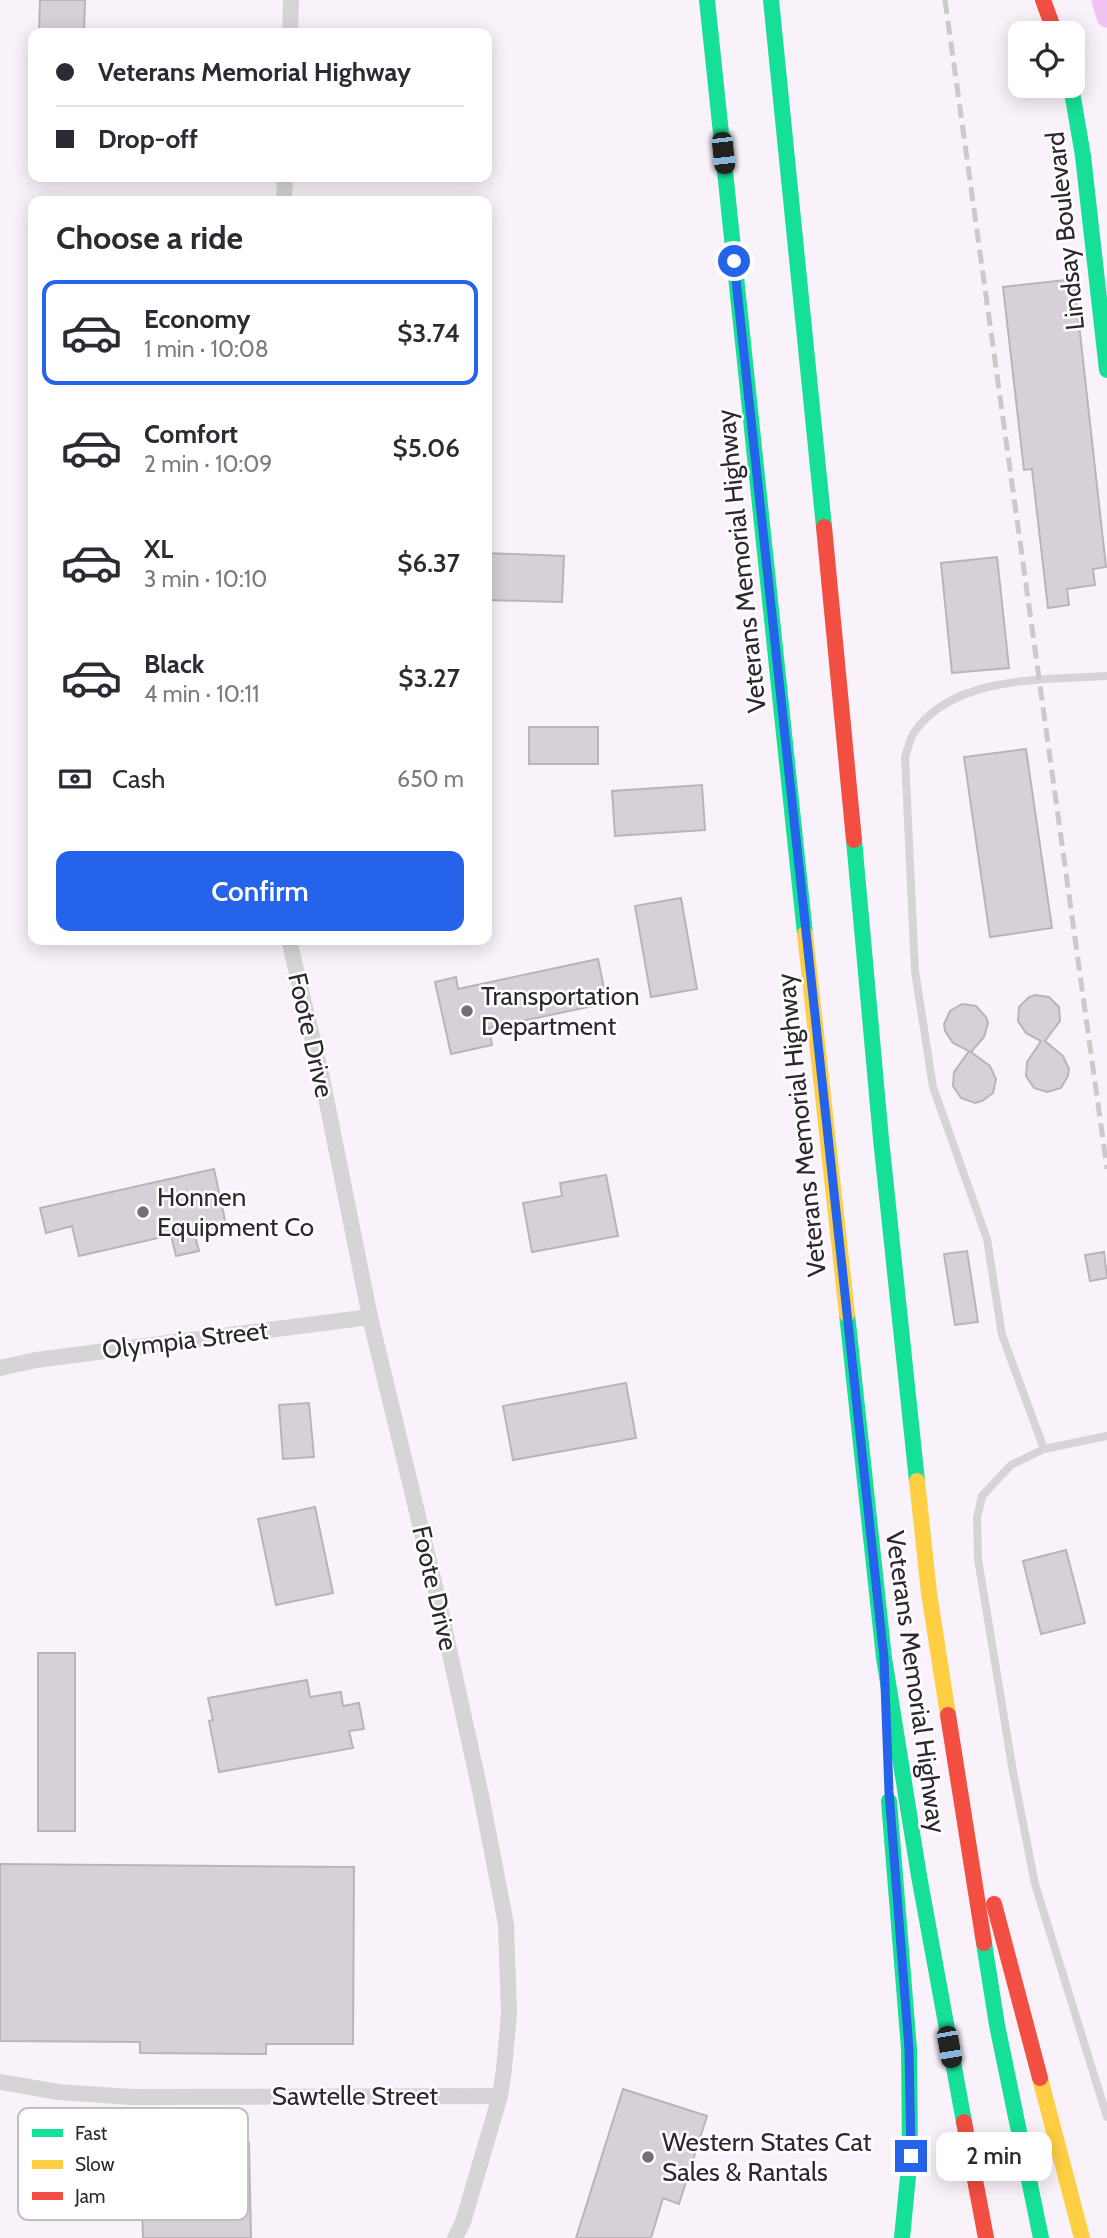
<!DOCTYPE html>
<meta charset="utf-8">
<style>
:root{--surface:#fff;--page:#f7f7f7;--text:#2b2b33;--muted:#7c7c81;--line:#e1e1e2;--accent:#2563eb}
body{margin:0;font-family:Cabin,sans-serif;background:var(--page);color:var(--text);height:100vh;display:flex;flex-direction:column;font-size:26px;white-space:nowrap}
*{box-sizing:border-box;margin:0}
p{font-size:23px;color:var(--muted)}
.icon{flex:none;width:38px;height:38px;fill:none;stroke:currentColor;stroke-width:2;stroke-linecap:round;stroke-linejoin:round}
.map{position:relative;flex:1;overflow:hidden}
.details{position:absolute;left:28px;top:196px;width:464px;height:749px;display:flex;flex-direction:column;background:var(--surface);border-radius:14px;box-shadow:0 4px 18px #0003}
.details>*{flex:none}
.guide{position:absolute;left:28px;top:28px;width:464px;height:154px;border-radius:14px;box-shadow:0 4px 18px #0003;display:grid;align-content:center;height:154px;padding:0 28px;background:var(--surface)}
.tools{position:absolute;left:1008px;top:21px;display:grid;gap:14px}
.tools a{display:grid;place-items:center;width:77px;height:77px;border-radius:14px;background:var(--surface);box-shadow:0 4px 18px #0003;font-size:35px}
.end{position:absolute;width:32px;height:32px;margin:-16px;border:9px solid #2563eb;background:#fff;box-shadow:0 0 0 4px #fff}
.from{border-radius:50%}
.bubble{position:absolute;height:49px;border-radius:14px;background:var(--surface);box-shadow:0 4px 18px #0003;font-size:23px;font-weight:600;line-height:49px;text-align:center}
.car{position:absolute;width:21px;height:42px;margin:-21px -10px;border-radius:9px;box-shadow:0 0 5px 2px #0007;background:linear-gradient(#222 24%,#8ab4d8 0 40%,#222 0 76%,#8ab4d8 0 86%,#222 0)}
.guide b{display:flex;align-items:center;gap:24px;height:66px;font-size:26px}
.guide b+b{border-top:2px solid var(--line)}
.guide i{width:18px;height:18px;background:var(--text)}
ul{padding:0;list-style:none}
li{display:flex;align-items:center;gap:21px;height:105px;margin:0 14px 10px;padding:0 14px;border:4px solid transparent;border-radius:14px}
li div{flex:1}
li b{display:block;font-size:26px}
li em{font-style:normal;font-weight:600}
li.current{border-color:var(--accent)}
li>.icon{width:63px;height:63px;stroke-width:1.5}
h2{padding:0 28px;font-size:32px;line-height:84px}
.pay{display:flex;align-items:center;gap:18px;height:77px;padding:0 28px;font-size:26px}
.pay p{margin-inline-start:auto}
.button{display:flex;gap:14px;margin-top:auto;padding:14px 28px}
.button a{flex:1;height:80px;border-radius:14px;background:var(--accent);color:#fff;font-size:28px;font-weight:600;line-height:80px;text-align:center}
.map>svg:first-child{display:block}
</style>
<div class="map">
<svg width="1107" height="2238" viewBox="0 0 1107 2238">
<rect width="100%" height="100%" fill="#faf2fa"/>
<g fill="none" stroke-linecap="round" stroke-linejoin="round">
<path stroke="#efc3f3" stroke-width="21" d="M 1102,0 L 1107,17"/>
</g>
<g fill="#d8d0d8" stroke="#bbb3bb" stroke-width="2">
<path d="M 40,0 L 85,0 L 84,33 L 39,33 Z"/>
<path d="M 1074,279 L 1106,567 L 1093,569 L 1095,585 L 1067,589 L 1069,605 L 1048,608 L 1032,469 L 1024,470 L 1003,287 Z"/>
<path d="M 486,553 L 564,556 L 562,602 L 486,600 Z"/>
<path d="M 997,557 L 1009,668 L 952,673 L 941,563 Z"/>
<rect x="529" y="727" width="69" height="37"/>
<path d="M 1026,749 L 1052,928 L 990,937 L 964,757 Z"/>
<path d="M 702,785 L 705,830 L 615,836 L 612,791 Z"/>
<path d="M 681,898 L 697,989 L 651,997 L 635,906 Z"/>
<path d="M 598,959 L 607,1003 L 489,1028 L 492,1045 L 451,1054 L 435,982 L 456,977 L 458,989 Z"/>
<path d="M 1035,995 L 1049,997 L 1059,1007 L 1060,1021 L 1045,1041 L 1063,1056 L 1069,1069 L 1068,1076 L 1061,1088 L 1047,1092 L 1034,1088 L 1026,1076 L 1027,1062 L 1041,1041 L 1026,1033 L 1018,1021 L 1019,1007 L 1029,997 Z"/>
<path d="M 962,1004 L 976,1006 L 986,1017 L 988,1023 L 984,1037 L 971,1052 L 990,1066 L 996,1079 L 993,1093 L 982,1101 L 975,1103 L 961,1098 L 953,1086 L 954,1072 L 969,1051 L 953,1043 L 945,1031 L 944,1024 L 950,1011 Z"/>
<path d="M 214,1169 L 226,1225 L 194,1232 L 199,1251 L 176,1256 L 171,1235 L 79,1256 L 72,1226 L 46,1233 L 40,1208 Z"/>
<path d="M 606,1175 L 618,1236 L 532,1252 L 523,1203 L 562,1196 L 560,1183 Z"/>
<path d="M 967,1251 L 978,1322 L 955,1325 L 944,1254 Z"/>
<path d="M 1104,1252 L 1107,1278 L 1090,1281 L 1085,1255 Z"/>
<path d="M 626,1383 L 636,1438 L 513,1460 L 503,1406 Z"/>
<path d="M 309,1403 L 314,1457 L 283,1459 L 279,1405 Z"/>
<path d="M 315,1507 L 333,1593 L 276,1605 L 258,1519 Z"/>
<path d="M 1066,1550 L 1085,1623 L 1041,1634 L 1023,1561 Z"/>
<rect x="38" y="1653" width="37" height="178"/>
<path d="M 307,1680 L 310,1697 L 341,1692 L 343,1706 L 359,1703 L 364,1729 L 349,1731 L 353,1748 L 219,1772 L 209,1721 L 213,1720 L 208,1698 Z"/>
<path d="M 0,1864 L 354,1867 L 353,2044 L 266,2044 L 266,2054 L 140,2053 L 140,2042 L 0,2041 Z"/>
<path d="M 623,2089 L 707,2116 L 679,2204 L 663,2198 L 651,2238 L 576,2238 Z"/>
<path d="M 249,2143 L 251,2238 L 143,2238 L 140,2146 Z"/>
</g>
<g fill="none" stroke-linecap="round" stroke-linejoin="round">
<g stroke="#d6d4d6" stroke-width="8">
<path d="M 1107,1436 L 1044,1449 L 1011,1465 L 982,1496 L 977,1518 L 978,1559 L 1013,1772 L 1035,1884 L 1107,2117"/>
<path d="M 1044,1449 L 1002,1335 L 987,1239 L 933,1087 L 915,971 L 905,757 C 908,748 910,738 915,731 C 955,675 1045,680 1107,676"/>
</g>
<g stroke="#d6d4d6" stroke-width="16">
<path d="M 290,33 L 291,0"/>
<path d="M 284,201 L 285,177"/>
<path d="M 289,940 L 322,1078 L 370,1317 L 438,1599 L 481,1795 L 506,1924 L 509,2014 L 504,2069 L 500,2096 L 463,2222 L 455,2238"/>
<path d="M 0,1368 L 36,1360 L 370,1317"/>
<path d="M 0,2082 L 58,2092 L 132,2097 L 500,2096"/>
</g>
<g stroke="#16e098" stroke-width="16">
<path d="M 707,0 L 805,934"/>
<path d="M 771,0 L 824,527"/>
<path d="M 1071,86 L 1083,156 L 1107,370"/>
<path d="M 854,840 L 881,1139 L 917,1481"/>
<path d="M 847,1314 L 884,1658 L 919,1876 L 964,2122"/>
<path d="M 889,1801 L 909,2049 L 910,2156 L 902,2238"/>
<path d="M 984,1943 L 997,2025 L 1041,2238"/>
</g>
<g stroke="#ffcf43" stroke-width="16">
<path d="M 805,934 L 847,1314"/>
<path d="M 917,1481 L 929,1593 L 948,1715"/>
<path d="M 1040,2078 L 1082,2238"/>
</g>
<g stroke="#f24e42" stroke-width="16">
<path d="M 1043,0 L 1055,33"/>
<path d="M 824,527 L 854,840"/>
<path d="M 948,1715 L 984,1943"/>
<path d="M 994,1904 L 1040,2078"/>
<path d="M 964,2122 L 986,2238"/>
</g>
<path stroke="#ccc9cc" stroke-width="5" stroke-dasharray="14 7" stroke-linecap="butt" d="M 945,0 L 1107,1169"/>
</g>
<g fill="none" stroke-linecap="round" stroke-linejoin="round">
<path stroke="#2563eb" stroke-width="9" d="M 734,261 L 884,1658 L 889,1792 L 909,2049 L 911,2156"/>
</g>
<g fill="#766e77" stroke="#fff" stroke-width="2.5">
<circle cx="467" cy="1011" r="7"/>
<circle cx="143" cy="1212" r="7"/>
<circle cx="648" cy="2157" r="7"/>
</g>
<g text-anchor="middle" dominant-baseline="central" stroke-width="5" stroke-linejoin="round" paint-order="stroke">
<g font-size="26" fill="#2f2730" stroke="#fff">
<text transform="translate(1065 231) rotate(-96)">Lindsay Boulevard</text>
<text transform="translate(741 561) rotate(-96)">Veterans Memorial Highway</text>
<text transform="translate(311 1035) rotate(77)">Foote Drive</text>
<text transform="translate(801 1125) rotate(-96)">Veterans Memorial Highway</text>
<text transform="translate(185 1340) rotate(-7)">Olympia Street</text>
<text transform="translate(435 1588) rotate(77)">Foote Drive</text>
<text transform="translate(916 1682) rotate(82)">Veterans Memorial Highway</text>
<text x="355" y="2096">Sawtelle Street</text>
</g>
<g font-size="26" fill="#2f2730" stroke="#fff" text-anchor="start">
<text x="481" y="996">Transportation<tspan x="481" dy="30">Department</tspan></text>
<text x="157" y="1197">Honnen<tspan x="157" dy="30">Equipment Co</tspan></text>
<text x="662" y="2142">Western States Cat<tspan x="662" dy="30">Sales &amp; Rantals</tspan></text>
</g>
</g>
<rect x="18" y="2108" width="230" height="112" rx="10" fill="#fff" stroke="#c1bec1" stroke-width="2"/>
<rect x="32" y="2129" width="31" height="8" fill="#16e098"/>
<rect x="32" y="2160" width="31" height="9" fill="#ffcf43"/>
<rect x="32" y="2192" width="31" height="8" fill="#f24e42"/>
<g font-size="19" fill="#2f2730">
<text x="75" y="2140">Fast</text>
<text x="75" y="2171">Slow</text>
<text x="75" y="2203">Jam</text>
</g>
</svg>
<div class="tools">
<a><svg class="icon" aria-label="locate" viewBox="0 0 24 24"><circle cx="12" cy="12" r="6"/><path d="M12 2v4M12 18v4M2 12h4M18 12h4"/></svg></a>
</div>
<i class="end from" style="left:734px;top:261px"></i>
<i class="end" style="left:911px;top:2156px"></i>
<div class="bubble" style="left:936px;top:2132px;width:116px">2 min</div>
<i class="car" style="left:723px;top:153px;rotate:174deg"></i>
<i class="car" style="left:949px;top:2047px;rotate:170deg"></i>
<div class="guide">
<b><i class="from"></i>Veterans Memorial Highway</b>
<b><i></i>Drop-off</b>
</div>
<section class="details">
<h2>Choose a ride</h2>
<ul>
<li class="current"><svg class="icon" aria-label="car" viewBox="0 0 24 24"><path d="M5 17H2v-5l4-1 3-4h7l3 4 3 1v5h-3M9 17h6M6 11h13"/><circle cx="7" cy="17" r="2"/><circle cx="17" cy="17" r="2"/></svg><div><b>Economy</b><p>1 min · 10:08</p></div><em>$3.74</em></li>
<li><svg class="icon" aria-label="car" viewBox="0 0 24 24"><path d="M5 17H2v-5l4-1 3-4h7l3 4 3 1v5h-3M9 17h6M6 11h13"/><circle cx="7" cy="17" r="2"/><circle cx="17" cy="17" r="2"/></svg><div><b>Comfort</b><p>2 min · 10:09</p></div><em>$5.06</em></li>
<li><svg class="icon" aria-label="car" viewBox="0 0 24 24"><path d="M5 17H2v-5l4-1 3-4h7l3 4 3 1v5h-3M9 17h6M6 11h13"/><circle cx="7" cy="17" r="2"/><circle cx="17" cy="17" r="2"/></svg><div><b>XL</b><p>3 min · 10:10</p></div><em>$6.37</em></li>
<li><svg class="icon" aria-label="car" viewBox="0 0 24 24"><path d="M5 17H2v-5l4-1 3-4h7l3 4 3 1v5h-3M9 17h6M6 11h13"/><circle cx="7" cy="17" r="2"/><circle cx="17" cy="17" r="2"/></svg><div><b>Black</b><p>4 min · 10:11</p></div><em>$3.27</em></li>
</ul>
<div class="pay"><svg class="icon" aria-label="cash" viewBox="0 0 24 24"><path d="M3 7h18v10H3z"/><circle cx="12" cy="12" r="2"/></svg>Cash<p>650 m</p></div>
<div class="button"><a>Confirm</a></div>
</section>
</div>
